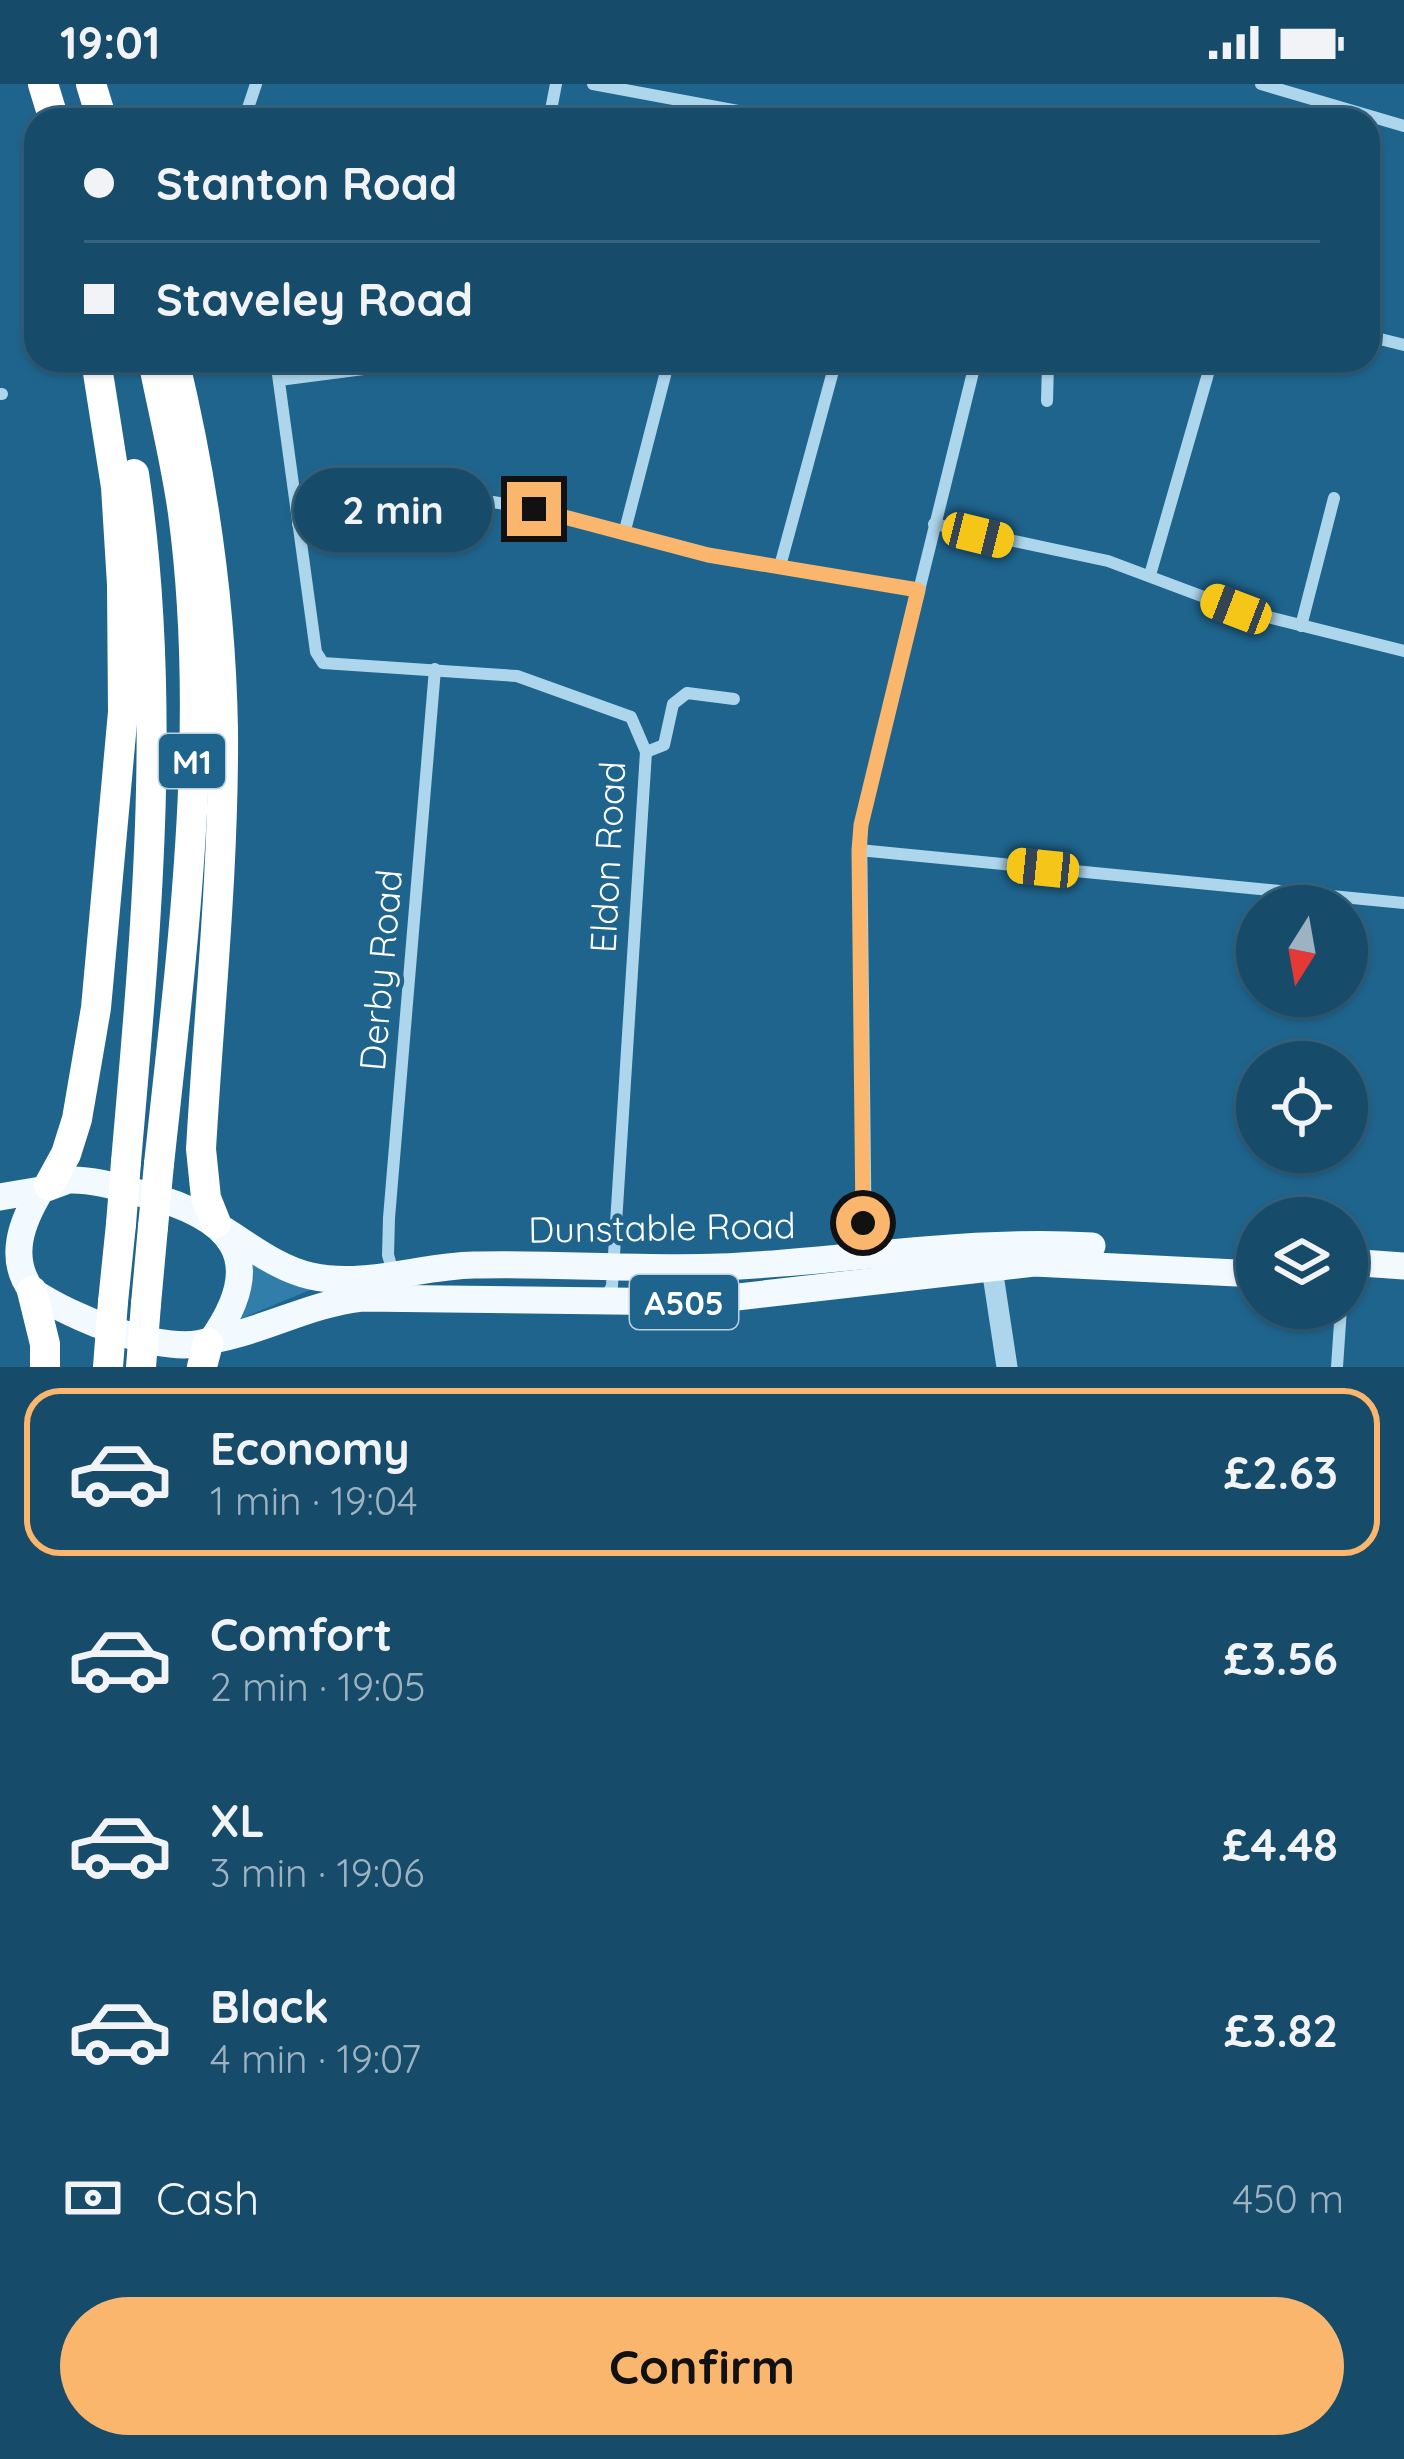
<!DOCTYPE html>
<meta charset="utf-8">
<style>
:root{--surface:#174b6a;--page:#245572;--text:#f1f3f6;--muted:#9eb3c1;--line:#36637e;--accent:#fab66d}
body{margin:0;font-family:Quicksand,sans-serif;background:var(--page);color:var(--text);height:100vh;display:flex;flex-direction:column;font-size:45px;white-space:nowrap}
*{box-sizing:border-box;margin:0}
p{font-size:39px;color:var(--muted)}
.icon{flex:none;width:66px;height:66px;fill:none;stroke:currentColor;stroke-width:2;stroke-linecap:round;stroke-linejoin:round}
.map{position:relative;height:1283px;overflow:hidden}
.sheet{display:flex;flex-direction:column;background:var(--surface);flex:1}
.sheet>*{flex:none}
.hud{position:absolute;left:24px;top:24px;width:1356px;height:264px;border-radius:36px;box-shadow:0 3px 9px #0004,0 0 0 3px var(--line);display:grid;align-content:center;height:264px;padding:0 60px;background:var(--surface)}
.needle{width:78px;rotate:191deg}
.fabs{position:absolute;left:1236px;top:801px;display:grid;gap:24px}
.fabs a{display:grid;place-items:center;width:132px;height:132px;border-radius:50%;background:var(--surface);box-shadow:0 3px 9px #0004,0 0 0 3px var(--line);font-size:60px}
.end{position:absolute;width:54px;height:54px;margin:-27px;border:15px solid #fab66d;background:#111;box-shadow:0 0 0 6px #111}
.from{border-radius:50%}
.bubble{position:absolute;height:84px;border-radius:42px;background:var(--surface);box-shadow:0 3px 9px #0004,0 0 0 3px var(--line);font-size:39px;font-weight:700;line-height:84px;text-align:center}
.car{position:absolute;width:36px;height:72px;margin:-36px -18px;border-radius:15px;box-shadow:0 0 9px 3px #0007;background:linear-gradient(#f5c518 24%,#345 0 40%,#f5c518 0 76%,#345 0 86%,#f5c518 0)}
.hud b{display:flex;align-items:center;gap:42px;height:114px;font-size:45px}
.hud b+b{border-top:3px solid var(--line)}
.hud i{width:30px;height:30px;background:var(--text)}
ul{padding:21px 0 0;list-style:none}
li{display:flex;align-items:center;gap:36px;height:168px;margin:0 24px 18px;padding:0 36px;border:6px solid transparent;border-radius:36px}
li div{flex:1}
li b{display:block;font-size:45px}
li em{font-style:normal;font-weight:700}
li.selected{border-color:var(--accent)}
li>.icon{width:108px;height:108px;stroke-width:1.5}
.pay{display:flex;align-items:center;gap:30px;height:132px;padding:0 60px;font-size:45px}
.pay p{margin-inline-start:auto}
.action{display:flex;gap:24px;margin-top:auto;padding:24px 60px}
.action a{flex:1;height:138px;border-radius:72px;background:var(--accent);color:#111;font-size:48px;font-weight:700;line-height:138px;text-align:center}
.status{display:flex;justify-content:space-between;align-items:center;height:84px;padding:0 60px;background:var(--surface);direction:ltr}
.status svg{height:33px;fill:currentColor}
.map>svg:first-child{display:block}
</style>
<div class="status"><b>19:01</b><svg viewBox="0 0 49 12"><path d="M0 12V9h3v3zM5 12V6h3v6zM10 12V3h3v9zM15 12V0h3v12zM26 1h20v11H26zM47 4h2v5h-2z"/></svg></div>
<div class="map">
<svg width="1404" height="1283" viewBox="0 0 1404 1283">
<rect width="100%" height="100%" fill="#1f648d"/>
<path fill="#307ea9" d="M 251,1176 L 309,1200 L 310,1206 L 240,1235 L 252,1203 Z"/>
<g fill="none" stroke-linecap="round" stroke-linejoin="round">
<g stroke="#add6ec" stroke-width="12">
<path d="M 593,0 L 738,27"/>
<path d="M 1261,0 L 1404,42"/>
<path d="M 244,36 L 256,0"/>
<path d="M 549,36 L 556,0"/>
<path d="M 1035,36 L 1037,30"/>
<path d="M 1368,252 L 1404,261"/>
<path d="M 276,276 L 316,568 L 323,579 L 517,592 L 631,633 L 646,668 L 612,1202 L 606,1214"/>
<path d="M 1040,276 L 1048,278 L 1047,317"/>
<path d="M 279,296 L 433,276"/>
<path d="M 0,310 L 2,310"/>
<path d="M 298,440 L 444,420 L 493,418 L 534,425 L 708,471 L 918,506"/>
<path d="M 934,440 L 1108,477 L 1236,525 L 1404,567"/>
<path d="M 624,450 L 669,276"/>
<path d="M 780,482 L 836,276"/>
<path d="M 1150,491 L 1212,276"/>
<path d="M 1301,542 L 1334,414"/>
<path d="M 646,668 L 664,661 L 673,620 L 687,609 L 734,615"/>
<path d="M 859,766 L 1404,819"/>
<path d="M 866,1173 L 861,741 L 976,276"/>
<path d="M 394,1192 L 388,1171 L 389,1134 L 435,585"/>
<path d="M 1337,1283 L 1341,1224"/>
</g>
<path stroke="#add6ec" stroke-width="21" d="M 990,1171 L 1007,1283"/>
<g stroke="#f3faff" stroke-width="27">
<path d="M 68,1096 C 93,1095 118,1103 143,1110 C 229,1132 271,1172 212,1256 C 168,1275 70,1233 32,1207 C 7,1174 22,1137 41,1106 Z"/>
<path d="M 0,1113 L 41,1106"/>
<path d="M 224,1146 C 251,1163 279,1185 311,1192 C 365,1204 420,1182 474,1181 C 556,1179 638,1186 720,1183 C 845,1178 968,1154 1092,1162"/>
<path d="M 1347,1178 L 1404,1182"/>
<path d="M 212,1256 C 264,1247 309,1220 362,1214 L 694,1218 L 1034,1179 L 1257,1190"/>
</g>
<g stroke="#fff" stroke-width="30">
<path d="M 43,0 L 54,36"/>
<path d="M 91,0 L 102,36"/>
<path d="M 153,276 C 163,327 176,378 183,429 C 212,645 182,866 159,1080"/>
<path d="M 174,276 C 203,397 221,521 223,646 C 224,786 209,926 201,1065 L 206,1114 L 216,1139"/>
<path d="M 126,1078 C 146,848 168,619 134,390"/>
<path d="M 49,1101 L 66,1070 L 77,1035 L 96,924 L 123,628 L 122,500 L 116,403 L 96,276"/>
<path d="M 32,1207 L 45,1260 L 45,1283"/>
<path d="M 113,1218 L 121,1140"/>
<path d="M 146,1220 L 153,1143"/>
<path d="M 202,1283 L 208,1259"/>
</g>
<g stroke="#fff" stroke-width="30">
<path d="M 121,1140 L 126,1078"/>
<path d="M 153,1143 L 159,1080"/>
<path d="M 108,1283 L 113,1218"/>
<path d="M 141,1283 L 146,1220"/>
</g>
</g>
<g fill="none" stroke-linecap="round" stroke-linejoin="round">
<path stroke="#fab66d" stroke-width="15" d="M 534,425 L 708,471 L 918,506 L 861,741 L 859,766 L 863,1139"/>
</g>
<g text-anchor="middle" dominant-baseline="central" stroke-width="9" stroke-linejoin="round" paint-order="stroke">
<g fill="#1f648d" stroke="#bcd0dd" stroke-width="3">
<rect x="159" y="650" width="66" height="54" rx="9"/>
<rect x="630" y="1191" width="108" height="54" rx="9"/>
</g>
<g font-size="33" font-weight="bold" fill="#fff">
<text x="192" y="677">M1</text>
<text x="684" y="1218">A505</text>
</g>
<g font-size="36" fill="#fff" stroke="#1f648d">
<text transform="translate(607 773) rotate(-87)">Eldon Road</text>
<text transform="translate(380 886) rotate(-85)">Derby Road</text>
<text transform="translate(662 1143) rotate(-1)">Dunstable Road</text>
</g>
</g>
</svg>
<div class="fabs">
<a><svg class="needle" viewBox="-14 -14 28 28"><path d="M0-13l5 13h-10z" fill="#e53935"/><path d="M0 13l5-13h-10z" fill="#9eb3c1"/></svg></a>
<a><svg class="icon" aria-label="locate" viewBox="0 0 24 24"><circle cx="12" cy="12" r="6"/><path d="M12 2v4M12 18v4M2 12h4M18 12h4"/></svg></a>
<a><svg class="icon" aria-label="layers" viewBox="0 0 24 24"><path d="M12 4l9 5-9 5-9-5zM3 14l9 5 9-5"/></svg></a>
</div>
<i class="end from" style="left:863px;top:1139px"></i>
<i class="end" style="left:534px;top:425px"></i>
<div class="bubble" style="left:294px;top:384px;width:198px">2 min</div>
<i class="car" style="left:978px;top:451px;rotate:104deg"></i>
<i class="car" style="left:1236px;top:525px;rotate:291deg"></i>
<i class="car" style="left:1043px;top:784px;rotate:276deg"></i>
<div class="hud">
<b><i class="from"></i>Stanton Road</b>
<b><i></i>Staveley Road</b>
</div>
</div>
<section class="sheet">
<ul>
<li class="selected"><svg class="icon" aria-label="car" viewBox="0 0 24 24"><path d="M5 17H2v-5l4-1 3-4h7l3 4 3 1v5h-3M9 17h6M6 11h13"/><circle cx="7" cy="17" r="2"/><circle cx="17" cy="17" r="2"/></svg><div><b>Economy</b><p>1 min · 19:04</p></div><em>£2.63</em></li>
<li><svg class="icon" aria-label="car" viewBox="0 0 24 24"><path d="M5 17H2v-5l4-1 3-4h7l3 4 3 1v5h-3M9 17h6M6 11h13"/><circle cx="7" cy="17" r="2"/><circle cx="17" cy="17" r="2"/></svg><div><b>Comfort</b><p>2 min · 19:05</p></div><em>£3.56</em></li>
<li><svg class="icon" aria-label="car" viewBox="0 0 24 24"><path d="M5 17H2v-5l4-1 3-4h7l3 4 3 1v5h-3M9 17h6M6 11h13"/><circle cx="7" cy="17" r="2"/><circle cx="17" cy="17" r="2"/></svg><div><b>XL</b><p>3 min · 19:06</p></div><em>£4.48</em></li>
<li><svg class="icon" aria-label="car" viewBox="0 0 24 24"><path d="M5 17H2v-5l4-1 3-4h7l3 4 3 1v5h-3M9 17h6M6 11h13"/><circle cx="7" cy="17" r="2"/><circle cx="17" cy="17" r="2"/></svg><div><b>Black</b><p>4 min · 19:07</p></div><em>£3.82</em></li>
</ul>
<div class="pay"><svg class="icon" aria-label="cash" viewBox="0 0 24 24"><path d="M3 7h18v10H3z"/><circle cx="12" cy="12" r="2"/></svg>Cash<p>450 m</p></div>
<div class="action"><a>Confirm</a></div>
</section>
